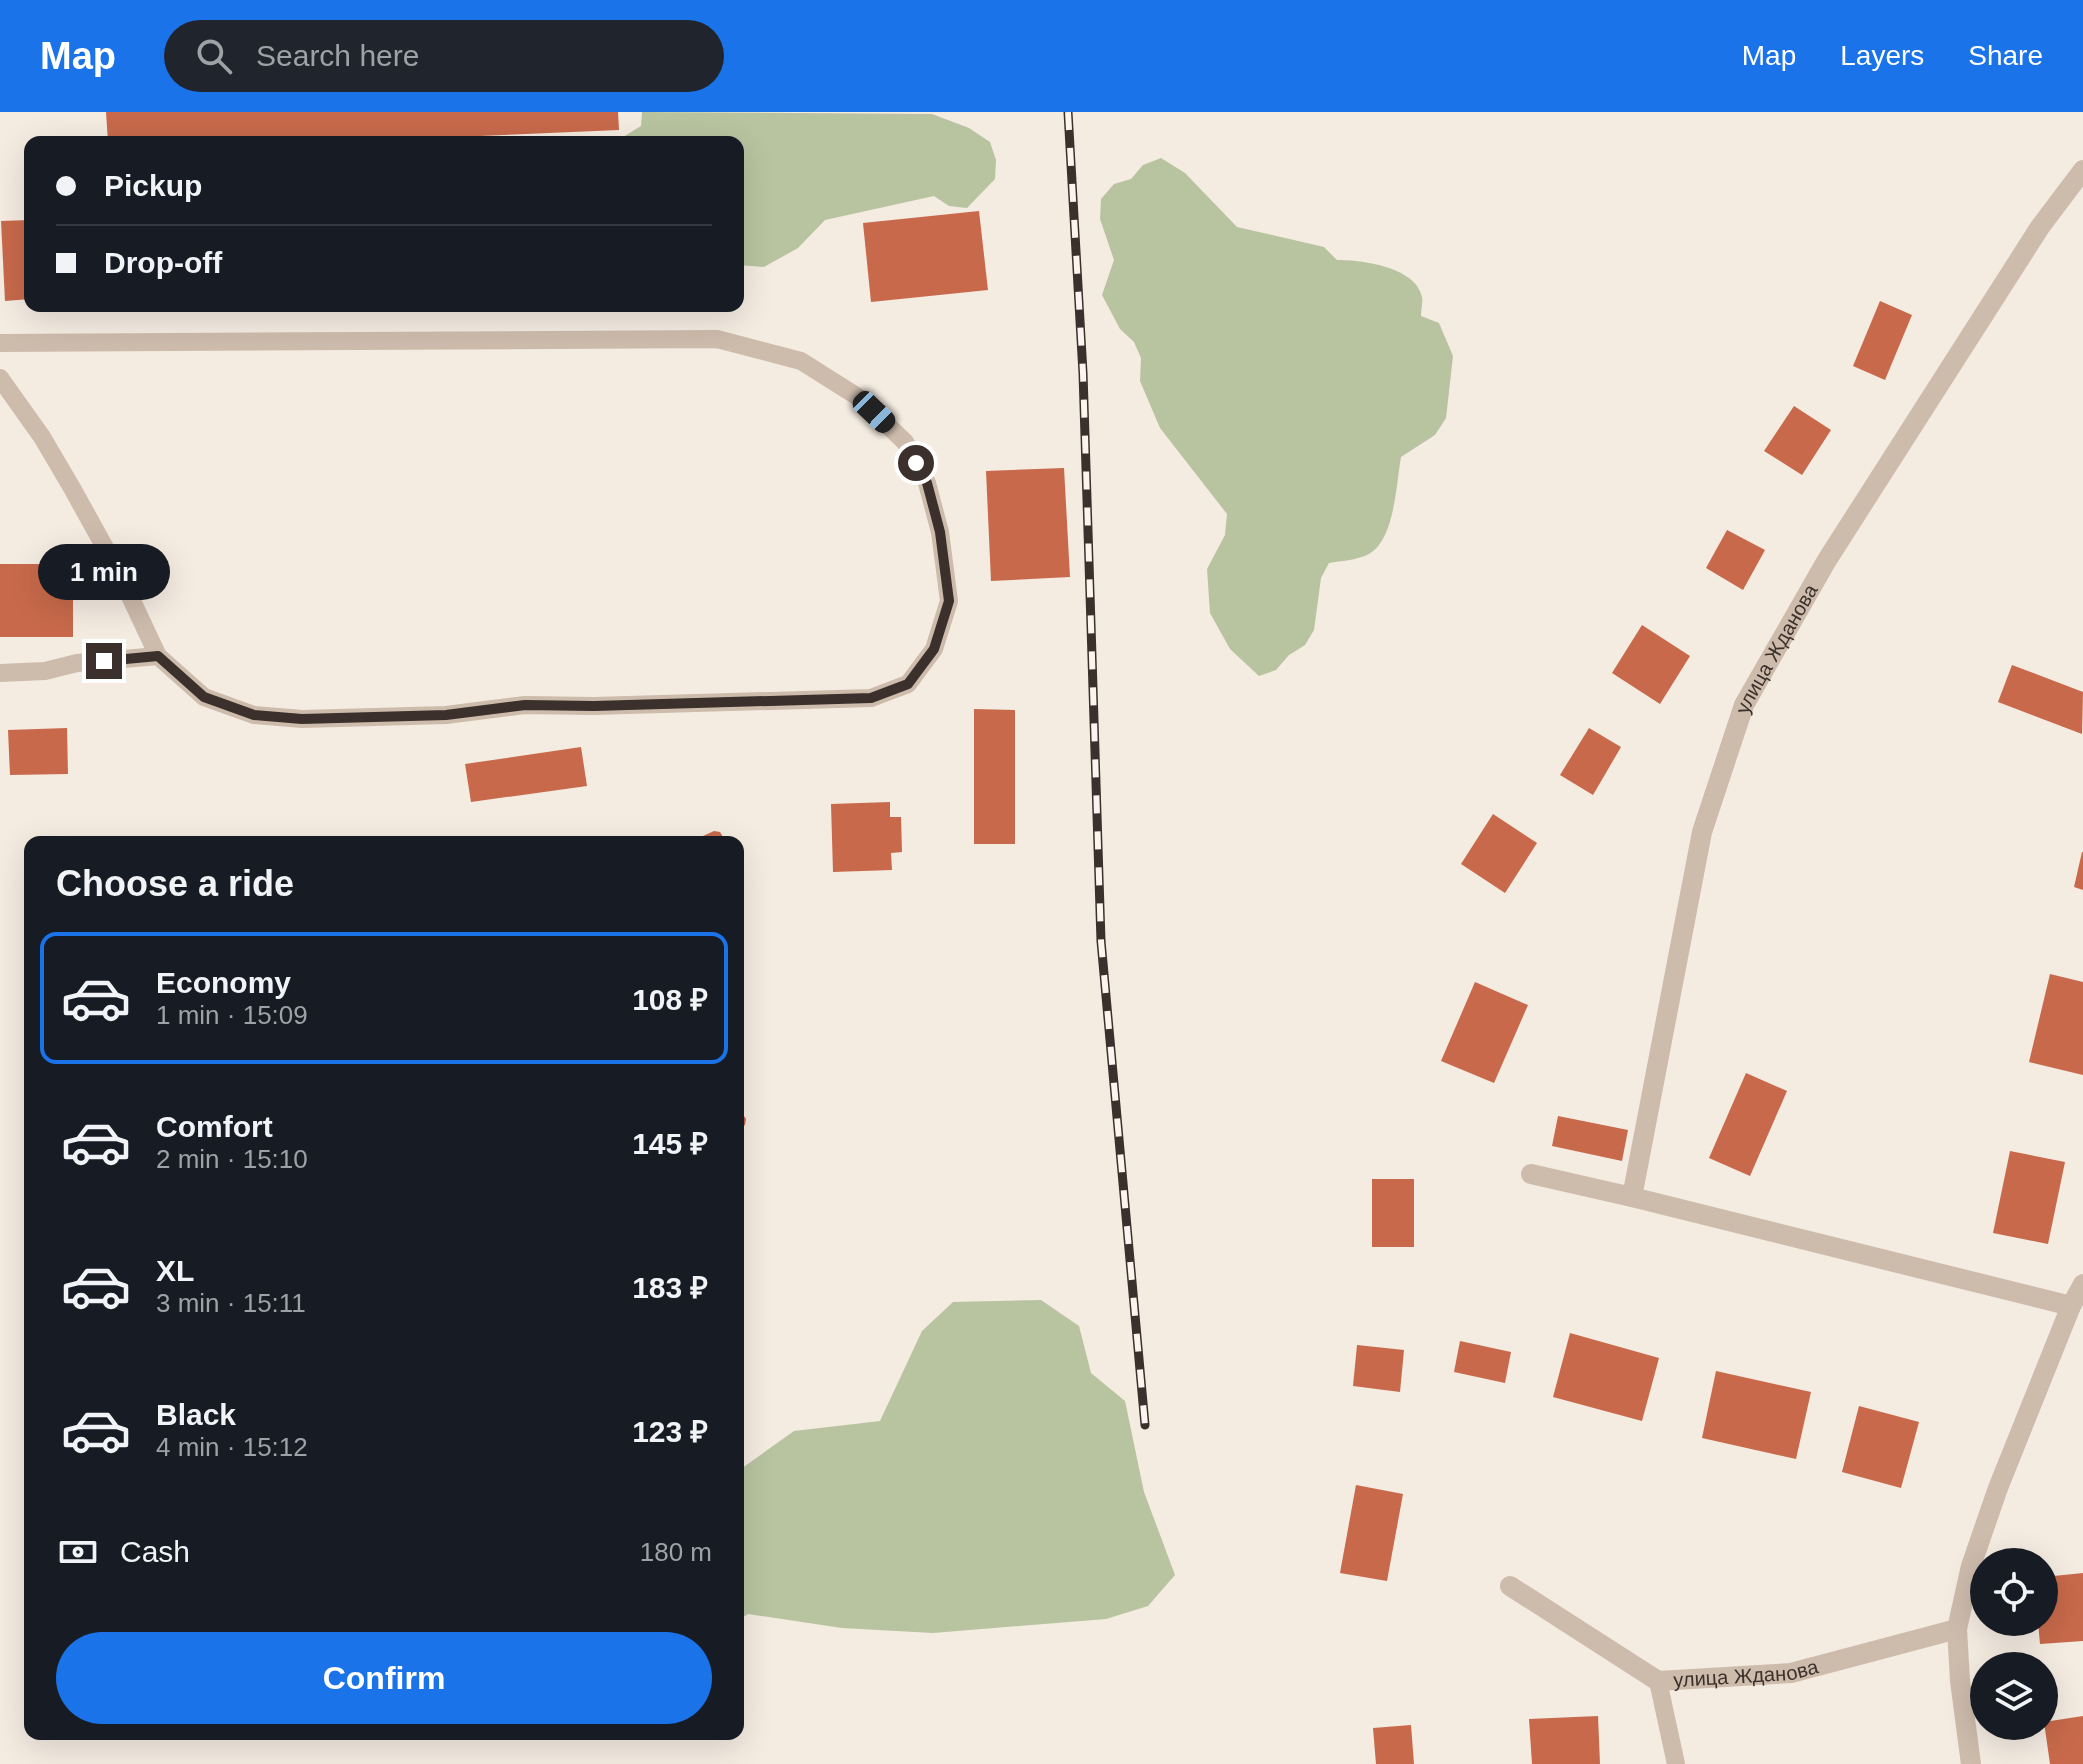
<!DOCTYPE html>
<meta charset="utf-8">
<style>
:root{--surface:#171b24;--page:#20242c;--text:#f1f3f6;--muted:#9ea1a6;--line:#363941;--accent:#1a73e8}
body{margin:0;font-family:Helvetica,sans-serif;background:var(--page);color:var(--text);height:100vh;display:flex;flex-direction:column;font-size:30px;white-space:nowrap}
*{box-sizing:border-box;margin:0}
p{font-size:26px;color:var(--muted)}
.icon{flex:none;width:44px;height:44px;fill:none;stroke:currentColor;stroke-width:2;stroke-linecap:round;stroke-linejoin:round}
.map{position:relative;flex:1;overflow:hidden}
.side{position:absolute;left:24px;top:724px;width:720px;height:904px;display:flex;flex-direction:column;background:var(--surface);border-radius:16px;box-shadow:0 8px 32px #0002}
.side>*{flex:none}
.banner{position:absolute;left:24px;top:24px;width:720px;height:176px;border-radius:16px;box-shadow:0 8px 32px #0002;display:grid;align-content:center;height:176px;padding:0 32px;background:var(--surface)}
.tools{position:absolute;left:1970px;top:1436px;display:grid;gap:16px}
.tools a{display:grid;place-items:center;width:88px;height:88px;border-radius:50%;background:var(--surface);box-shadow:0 8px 32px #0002;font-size:40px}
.end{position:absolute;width:36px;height:36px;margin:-18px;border:10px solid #3b302b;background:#fff;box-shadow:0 0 0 4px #fff}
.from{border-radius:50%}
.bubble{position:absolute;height:56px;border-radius:28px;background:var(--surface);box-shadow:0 8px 32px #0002;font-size:26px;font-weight:800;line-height:56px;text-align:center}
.car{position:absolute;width:24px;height:48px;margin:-24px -12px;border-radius:10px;box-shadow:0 0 6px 2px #0007;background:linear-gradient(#222 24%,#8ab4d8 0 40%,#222 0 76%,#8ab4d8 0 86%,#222 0)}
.banner b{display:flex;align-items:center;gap:28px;height:76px;font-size:30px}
.banner b+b{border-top:2px solid var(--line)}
.banner i{width:20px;height:20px;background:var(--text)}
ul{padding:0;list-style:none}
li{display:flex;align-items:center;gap:24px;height:132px;margin:0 16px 12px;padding:0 16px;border:4px solid transparent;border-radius:16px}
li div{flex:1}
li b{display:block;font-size:30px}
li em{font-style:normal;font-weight:800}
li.current{border-color:var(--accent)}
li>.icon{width:72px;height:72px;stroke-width:1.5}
h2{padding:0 32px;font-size:36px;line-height:96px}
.pay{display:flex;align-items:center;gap:20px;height:88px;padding:0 32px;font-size:30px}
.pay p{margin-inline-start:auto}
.cta{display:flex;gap:16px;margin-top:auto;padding:16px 32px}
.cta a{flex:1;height:92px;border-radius:48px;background:var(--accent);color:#fff;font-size:32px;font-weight:800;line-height:92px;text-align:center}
header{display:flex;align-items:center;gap:48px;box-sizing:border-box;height:112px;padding:0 40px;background:var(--accent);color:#fff}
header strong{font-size:38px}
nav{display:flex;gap:44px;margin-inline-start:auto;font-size:28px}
.search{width:560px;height:72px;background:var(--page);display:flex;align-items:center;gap:20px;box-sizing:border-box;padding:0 28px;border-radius:44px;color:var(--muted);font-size:30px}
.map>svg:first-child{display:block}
</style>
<header>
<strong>Map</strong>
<div class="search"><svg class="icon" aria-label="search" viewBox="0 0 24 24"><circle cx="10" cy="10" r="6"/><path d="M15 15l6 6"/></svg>Search here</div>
<nav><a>Map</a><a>Layers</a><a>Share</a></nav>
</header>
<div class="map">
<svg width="2083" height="1652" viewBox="0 0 2083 1652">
<rect width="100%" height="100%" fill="#f4ebe1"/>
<g fill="#b8c4a0">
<path d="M 642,0 L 932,2 L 969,16 L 990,30 L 996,48 L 995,67 L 967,96 L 949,94 L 934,84 L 825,108 L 798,136 L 764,155 L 738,153 L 738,30 L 615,30 L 641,14 Z"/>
<path d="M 1161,46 L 1185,61 L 1237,115 L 1324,135 L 1337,148 C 1362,148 1416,155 1422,185 C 1423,190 1421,198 1421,204 L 1439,211 L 1453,244 L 1446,306 L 1435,323 L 1401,345 C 1396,372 1395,430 1367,443 C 1356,448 1341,449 1329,451 L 1321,466 L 1314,518 L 1305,533 L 1289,543 L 1276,558 L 1259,564 L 1230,537 L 1210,501 L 1207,457 L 1225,423 L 1227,402 L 1160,316 L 1140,269 L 1141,246 L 1134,230 L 1120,217 L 1102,183 L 1114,148 L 1100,107 L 1101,87 L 1114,72 L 1131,67 L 1143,53 Z"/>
<path d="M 1041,1188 L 1079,1214 L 1091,1261 L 1125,1289 L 1144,1380 L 1175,1463 L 1148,1494 L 1106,1507 L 933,1521 L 842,1516 L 748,1502 L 738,1508 L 738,1359 L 794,1319 L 880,1309 L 922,1219 L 953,1190 Z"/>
</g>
<g fill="#c8694b">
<path d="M 106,0 L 618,0 L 619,18 L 338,30 L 108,30 Z"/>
<path d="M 979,99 L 988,178 L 871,190 L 863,111 Z"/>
<path d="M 30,108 L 30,187 L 5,189 L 1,109 Z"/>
<path d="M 1880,189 L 1912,203 L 1885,268 L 1853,254 Z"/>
<path d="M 1794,294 L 1831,318 L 1802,363 L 1764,339 Z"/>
<path d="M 1064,356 L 1070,465 L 991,469 L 986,359 Z"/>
<path d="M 1727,418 L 1765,438 L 1743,478 L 1706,456 Z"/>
<rect x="0" y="452" width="73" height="73"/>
<path d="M 1642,513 L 1690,544 L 1660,592 L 1612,561 Z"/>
<path d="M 2012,553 L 2083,580 L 2082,622 L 1998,590 Z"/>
<path d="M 974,597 L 1015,598 L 1015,732 L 974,732 Z"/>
<path d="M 67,616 L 68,662 L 10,663 L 8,618 Z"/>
<path d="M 1589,616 L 1621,635 L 1593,683 L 1560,663 Z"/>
<path d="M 581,635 L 587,674 L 471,690 L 465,652 Z"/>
<path d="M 890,690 L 890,705 L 901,705 L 902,740 L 891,741 L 892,758 L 833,760 L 831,692 Z"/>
<path d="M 1493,702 L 1537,731 L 1505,781 L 1461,752 Z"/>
<path d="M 714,719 L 720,720 L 726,730 L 700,730 L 703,724 Z"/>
<path d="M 2082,740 L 2083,740 L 2083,778 L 2074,775 Z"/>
<path d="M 2050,862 L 2083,870 L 2083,963 L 2029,950 Z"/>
<path d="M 1475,870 L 1528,893 L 1494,971 L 1441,949 Z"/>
<path d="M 1746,961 L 1787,979 L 1750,1064 L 1709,1046 Z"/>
<path d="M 738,965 L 744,974 L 738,987 Z"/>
<path d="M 738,995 L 746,1007 L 745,1013 L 738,1019 Z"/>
<path d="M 1558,1004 L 1628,1018 L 1622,1049 L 1552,1034 Z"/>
<path d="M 2010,1039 L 2065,1050 L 2048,1132 L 1993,1121 Z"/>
<rect x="1372" y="1067" width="42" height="68"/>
<path d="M 1570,1221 L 1659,1246 L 1642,1309 L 1553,1285 Z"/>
<path d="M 1460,1229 L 1511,1240 L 1505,1271 L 1454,1260 Z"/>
<path d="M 1357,1233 L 1404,1238 L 1400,1280 L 1353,1274 Z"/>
<path d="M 1716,1259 L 1811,1280 L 1796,1347 L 1702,1326 Z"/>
<path d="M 1859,1294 L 1919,1310 L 1901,1376 L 1842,1360 Z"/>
<path d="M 1356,1373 L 1403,1382 L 1387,1469 L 1340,1461 Z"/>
<path d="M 2083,1461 L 2083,1529 L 2040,1532 L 2038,1510 L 2044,1510 L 2044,1465 Z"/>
<path d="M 1598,1604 L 1600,1652 L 1532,1652 L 1529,1607 Z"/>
<path d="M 2083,1604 L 2083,1652 L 2050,1652 L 2044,1610 Z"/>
<path d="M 1411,1613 L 1414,1652 L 1376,1652 L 1373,1616 Z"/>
</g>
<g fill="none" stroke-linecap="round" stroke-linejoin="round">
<g stroke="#cdbbac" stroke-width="18">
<path d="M 0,231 L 717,227 L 801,249 L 858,285 L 905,330 L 927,371 L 940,420 L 949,489 L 934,537 L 908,572 L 871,586 L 594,594 L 525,593 L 446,603 L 302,607 L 254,603 L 204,585 L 158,544 L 119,461 L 72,376 L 42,325 L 0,266"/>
<path d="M 0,561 L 45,559 L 77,551 L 158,544"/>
<path d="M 1658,1569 L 1676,1652"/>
</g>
<g stroke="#cdbbac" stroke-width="20">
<path d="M 1531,1062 L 1632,1085 L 2071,1194"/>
<path id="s1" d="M 1632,1085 L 1702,720 L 1744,593 L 1827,448 L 2040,115 L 2083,58"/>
<path id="s2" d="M 1510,1474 L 1658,1569 L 1791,1561 L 1957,1517"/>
<path d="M 1971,1652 L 1960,1569 L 1957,1517 L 1971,1454 L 1998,1376 L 2071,1194 L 2083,1172"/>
</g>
<defs>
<path id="rail" d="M 1068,0 L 1083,261 L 1101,829 L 1145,1313"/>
</defs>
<use href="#rail" stroke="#3b302b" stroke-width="9"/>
<use href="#rail" stroke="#fbf5ee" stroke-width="6" stroke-dasharray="18" stroke-linecap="butt"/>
</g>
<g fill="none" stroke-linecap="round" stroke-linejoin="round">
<path stroke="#3b302b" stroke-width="10" d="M 104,549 L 158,544 L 204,585 L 254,603 L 302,607 L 446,603 L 525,593 L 594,594 L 871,586 L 908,572 L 934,537 L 949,489 L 940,420 L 927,371 L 916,351"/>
</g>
<g text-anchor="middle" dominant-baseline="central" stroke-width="6" stroke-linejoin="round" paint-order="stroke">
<g font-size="20" fill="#3b302b" stroke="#fbf5ee">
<text stroke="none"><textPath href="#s1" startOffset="570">улица Жданова</textPath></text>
<text stroke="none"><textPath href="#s2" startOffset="264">улица Жданова</textPath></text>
</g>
</g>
</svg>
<div class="tools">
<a><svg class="icon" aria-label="locate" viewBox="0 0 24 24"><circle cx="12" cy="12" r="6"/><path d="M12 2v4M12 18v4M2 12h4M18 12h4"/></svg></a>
<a><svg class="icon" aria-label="layers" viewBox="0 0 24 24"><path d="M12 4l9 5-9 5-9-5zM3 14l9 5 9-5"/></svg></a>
</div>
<i class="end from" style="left:916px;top:351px"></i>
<i class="end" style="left:104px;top:549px"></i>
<div class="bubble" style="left:38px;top:432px;width:132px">1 min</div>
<i class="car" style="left:874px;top:300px;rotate:134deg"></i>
<div class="banner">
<b><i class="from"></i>Pickup</b>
<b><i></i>Drop-off</b>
</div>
<section class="side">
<h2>Choose a ride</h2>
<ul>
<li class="current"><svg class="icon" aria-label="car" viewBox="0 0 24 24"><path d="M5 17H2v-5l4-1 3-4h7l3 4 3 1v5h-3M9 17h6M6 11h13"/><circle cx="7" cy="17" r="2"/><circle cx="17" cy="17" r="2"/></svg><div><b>Economy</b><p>1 min · 15:09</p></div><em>108 ₽</em></li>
<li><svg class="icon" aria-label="car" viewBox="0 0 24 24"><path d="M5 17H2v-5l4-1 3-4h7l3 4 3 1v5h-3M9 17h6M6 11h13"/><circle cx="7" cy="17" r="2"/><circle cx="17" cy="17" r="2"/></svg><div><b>Comfort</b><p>2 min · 15:10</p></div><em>145 ₽</em></li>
<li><svg class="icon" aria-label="car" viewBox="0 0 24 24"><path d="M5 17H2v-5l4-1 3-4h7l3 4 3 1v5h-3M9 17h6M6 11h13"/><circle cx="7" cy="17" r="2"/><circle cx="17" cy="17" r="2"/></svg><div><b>XL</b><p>3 min · 15:11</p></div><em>183 ₽</em></li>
<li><svg class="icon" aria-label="car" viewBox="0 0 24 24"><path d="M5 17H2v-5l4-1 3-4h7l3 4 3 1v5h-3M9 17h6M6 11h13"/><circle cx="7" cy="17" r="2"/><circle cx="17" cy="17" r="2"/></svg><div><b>Black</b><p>4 min · 15:12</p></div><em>123 ₽</em></li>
</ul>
<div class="pay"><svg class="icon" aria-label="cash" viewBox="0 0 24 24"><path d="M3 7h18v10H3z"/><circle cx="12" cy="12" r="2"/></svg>Cash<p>180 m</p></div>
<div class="cta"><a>Confirm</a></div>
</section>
</div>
